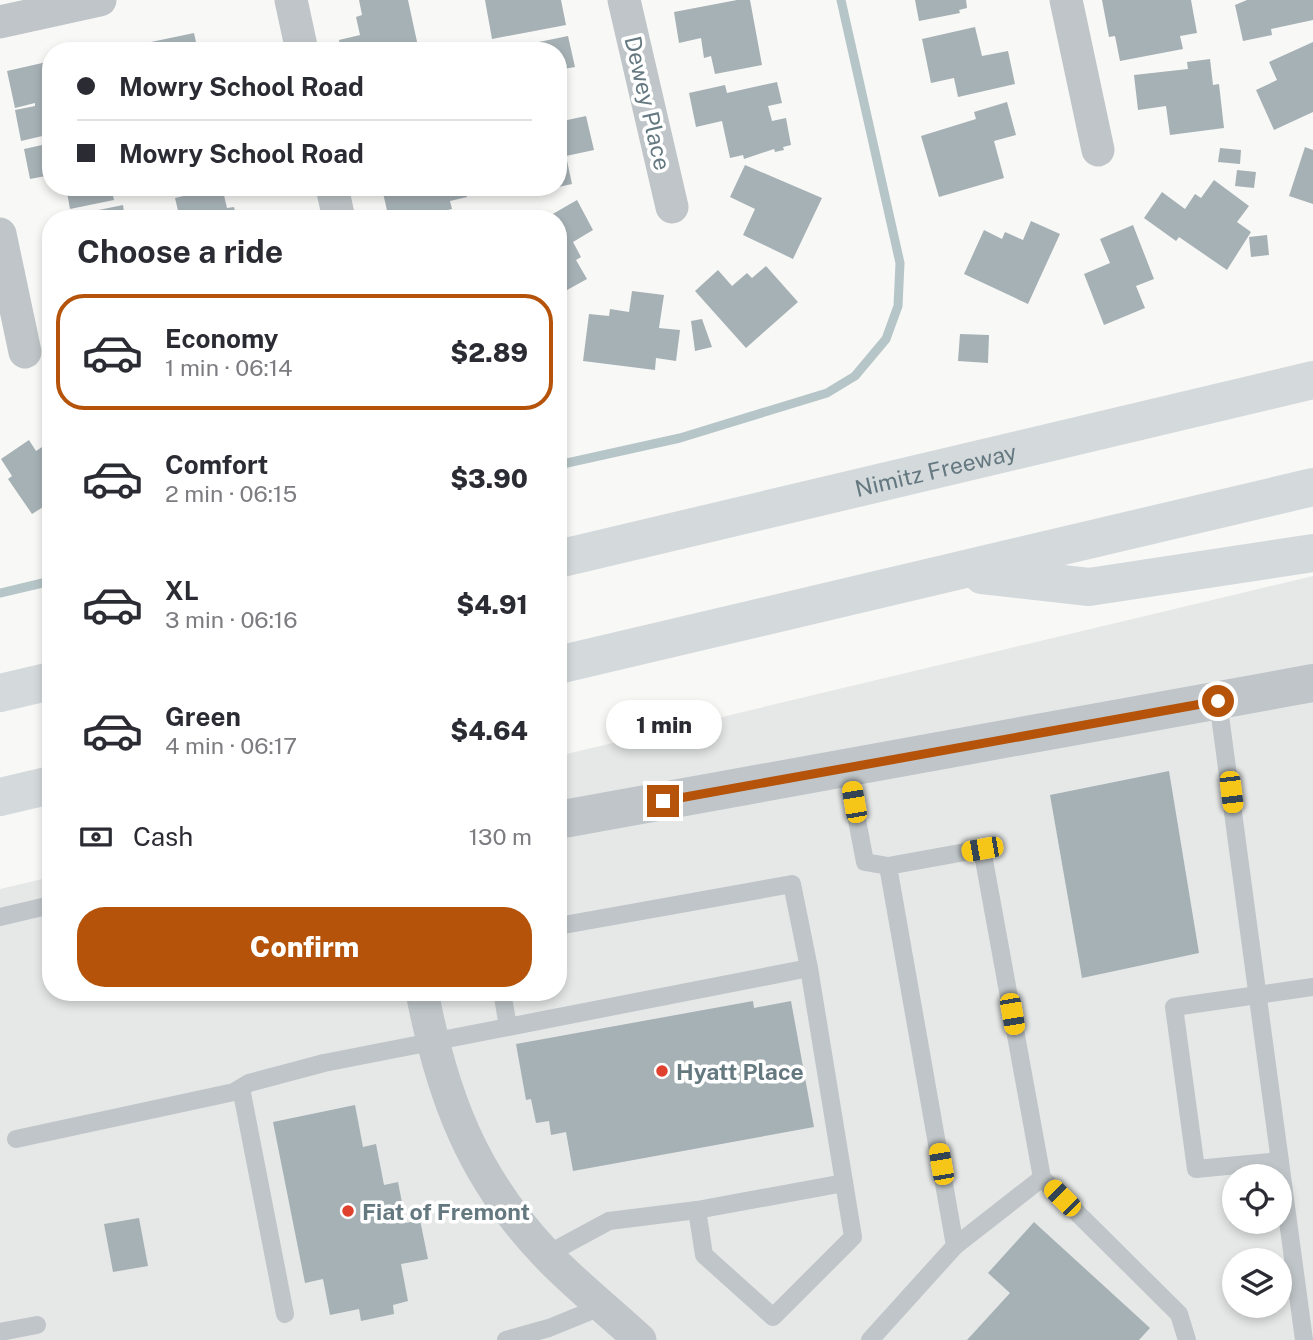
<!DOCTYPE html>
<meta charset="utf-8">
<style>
:root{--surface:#fff;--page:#f2f2f3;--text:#2b2b33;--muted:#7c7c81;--line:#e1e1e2;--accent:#b45309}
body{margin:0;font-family:"Public Sans",sans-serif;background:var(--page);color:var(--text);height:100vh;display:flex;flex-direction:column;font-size:26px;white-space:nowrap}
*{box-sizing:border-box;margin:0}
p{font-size:23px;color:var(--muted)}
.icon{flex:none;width:38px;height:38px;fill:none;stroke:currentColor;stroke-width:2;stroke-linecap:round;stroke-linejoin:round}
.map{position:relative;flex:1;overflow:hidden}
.sheet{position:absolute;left:42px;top:210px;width:525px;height:791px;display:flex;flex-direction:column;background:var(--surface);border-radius:28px;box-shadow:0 4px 10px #0003}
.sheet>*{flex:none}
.banner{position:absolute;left:42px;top:42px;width:525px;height:154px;border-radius:28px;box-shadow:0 4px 10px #0003;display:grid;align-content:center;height:154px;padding:0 35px;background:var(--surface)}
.fabs{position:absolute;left:1222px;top:1164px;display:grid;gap:14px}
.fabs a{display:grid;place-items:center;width:70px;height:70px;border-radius:50%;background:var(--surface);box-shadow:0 4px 10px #0003;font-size:35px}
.end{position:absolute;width:32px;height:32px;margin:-16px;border:9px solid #b45309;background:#fff;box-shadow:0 0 0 4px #fff}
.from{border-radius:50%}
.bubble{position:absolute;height:49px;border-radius:24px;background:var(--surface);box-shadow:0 4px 10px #0003;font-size:23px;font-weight:800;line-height:49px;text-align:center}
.car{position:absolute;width:21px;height:42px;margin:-21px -10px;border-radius:9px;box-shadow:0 0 5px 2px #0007;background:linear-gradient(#f5c518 24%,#345 0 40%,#f5c518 0 76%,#345 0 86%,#f5c518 0)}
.banner b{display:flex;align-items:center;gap:24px;height:66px;font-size:26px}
.banner b+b{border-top:2px solid var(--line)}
.banner i{width:18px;height:18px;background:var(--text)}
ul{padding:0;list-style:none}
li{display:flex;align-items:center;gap:21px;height:116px;margin:0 14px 10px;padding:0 21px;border:4px solid transparent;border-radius:28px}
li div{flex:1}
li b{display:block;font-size:26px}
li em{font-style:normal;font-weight:800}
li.active{border-color:var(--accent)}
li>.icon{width:63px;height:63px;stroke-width:1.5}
h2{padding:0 35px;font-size:32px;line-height:84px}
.pay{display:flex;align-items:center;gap:18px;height:77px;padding:0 35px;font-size:26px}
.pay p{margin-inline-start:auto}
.primary-button{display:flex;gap:14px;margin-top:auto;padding:14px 35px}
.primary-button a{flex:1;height:80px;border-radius:28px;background:var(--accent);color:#fff;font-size:28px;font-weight:800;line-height:80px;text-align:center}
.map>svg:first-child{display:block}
</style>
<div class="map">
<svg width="1313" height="1340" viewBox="0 0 1313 1340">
<rect width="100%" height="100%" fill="#f8f8f6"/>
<path fill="#e6e8e7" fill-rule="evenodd" d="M 1313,576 L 1313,1340 L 0,1340 L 0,889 L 51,877 L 51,992 L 558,992 L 558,756 ZM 1234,1176 L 1279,1176 L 1279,1222 L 1234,1222 ZM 1234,1260 L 1279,1260 L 1279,1306 L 1234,1306 Z"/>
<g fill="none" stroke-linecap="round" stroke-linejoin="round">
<g stroke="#b6c5c7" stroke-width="9">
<path d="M 558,465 L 680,438 L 827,393 L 855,376 L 886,339 L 898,306 L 900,263 L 841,0"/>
<path d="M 0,593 L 51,581"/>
</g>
</g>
<g fill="#a6b1b5">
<path d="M 359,0 L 408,0 L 419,51 L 341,51 L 339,40 L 360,35 L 356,17 L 362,15 Z"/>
<path d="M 485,0 L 561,0 L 566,25 L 492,39 Z"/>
<path d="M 737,0 L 750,0 L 762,65 L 715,74 L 711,56 L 704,58 L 701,38 L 679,43 L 674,12 Z"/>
<path d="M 915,0 L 966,0 L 967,8 L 959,10 L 960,13 L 919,21 Z"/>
<path d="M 1102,0 L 1191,0 L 1197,33 L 1180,36 L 1183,49 L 1120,61 L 1115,36 L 1109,37 Z"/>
<path d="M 1247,0 L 1313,0 L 1313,20 L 1271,29 L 1272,35 L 1243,41 L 1235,5 Z"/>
<path d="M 975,27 L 982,56 L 1008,51 L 1015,84 L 958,97 L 954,78 L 931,83 L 922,39 Z"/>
<path d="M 194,33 L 198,51 L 153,51 L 151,42 Z"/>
<path d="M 568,36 L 575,67 L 558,70 L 558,51 L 531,51 L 529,44 Z"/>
<path d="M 1313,42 L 1313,112 L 1274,130 L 1256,90 L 1277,80 L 1269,62 Z"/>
<path d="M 1210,59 L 1213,85 L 1219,84 L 1224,128 L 1170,135 L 1166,106 L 1138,110 L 1134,75 L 1188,69 L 1187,62 Z"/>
<path d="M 51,61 L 51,134 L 21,141 L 15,110 L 35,106 L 35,103 L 15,108 L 7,71 Z"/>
<path d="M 777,82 L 782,103 L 768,106 L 772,121 L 786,118 L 791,145 L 783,147 L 784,150 L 775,152 L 774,149 L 744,159 L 743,155 L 730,158 L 722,121 L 696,127 L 689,93 L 725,85 L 727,93 Z"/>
<path d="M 1007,102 L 1016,135 L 994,141 L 1004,178 L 939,197 L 921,136 L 976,119 L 974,112 Z"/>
<path d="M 586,116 L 594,150 L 566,156 L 572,184 L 558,187 L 558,122 Z"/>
<path d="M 51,143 L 51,175 L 30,179 L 24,149 Z"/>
<path d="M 1305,147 L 1313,150 L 1313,204 L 1289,196 Z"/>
<path d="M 1220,148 L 1241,150 L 1240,164 L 1218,162 Z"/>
<path d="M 745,165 L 822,198 L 793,259 L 743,235 L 755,209 L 730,197 Z"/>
<path d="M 1237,170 L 1256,172 L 1254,188 L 1235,186 Z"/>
<path d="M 1214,180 L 1249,206 L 1237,222 L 1251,232 L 1227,270 L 1179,237 L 1176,241 L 1144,218 L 1162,192 L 1185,209 L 1195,194 L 1201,198 Z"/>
<path d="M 66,187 L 111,187 L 114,200 L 70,209 Z"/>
<path d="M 222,187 L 227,208 L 234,207 L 237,219 L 180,219 L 175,198 Z"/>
<path d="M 407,187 L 465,187 L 467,197 L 450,201 L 452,209 L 409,219 L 389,219 L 383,193 Z"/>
<path d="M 516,187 L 552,187 L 552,188 L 518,196 Z"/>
<path d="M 577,200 L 593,230 L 573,242 L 581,257 L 576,260 L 587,279 L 558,295 L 558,219 L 544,219 Z"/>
<path d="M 123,205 L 125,219 L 90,219 L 89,212 Z"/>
<path d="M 519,211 L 520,219 L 497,219 L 497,215 Z"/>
<path d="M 1031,221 L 1060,234 L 1028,304 L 964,274 L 984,230 L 1002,239 L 1005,232 L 1023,240 Z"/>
<path d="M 1133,225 L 1154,279 L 1136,286 L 1145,308 L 1104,325 L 1084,274 L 1110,263 L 1100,239 Z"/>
<path d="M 1267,235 L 1269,255 L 1251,257 L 1249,237 Z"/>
<path d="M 766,266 L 798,302 L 746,348 L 695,291 L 718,270 L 732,286 L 747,273 L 752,278 Z"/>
<path d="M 632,291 L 664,295 L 659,328 L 680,330 L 676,361 L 656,358 L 655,370 L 583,361 L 589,314 L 609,316 L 610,309 L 629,312 Z"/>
<path d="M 702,319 L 712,347 L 695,351 L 691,321 Z"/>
<path d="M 960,334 L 989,335 L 988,363 L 958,361 Z"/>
<path d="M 29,440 L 36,451 L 51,441 L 51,502 L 32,514 L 8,479 L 12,476 L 1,459 Z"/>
<path d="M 1169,771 L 1199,953 L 1082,978 L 1050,795 Z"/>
<path d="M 753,1001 L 754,1008 L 791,1001 L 814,1127 L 573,1171 L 566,1132 L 551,1135 L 549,1121 L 536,1123 L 531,1099 L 526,1100 L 516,1044 Z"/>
<path d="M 355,1105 L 363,1147 L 376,1144 L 384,1185 L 398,1182 L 406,1223 L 420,1220 L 428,1259 L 401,1264 L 408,1301 L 393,1305 L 394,1314 L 361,1321 L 359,1309 L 330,1315 L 323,1279 L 305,1283 L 273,1122 Z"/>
<path d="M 139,1218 L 148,1266 L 113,1272 L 104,1224 Z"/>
<path d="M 1034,1222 L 1150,1328 L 1139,1340 L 967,1340 L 1010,1293 L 988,1273 Z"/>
</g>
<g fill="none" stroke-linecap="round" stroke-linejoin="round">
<g stroke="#bfc5c8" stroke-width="18">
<path d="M 1218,701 L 1304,1340"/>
<path d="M 847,768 L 865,862 L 888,866"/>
<path d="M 0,917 L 51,905"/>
<path d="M 558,926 L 792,884 L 809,968 L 853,1237 L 773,1317 L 704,1255 L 697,1210"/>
<path d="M 502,992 L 508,1026"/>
<path d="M 241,1088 L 285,1314"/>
<path d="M 16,1139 L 234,1092 L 249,1083 L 324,1063 L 809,968"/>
<path d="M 1280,1161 L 1196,1169 L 1174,1007 L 1313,987"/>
<path d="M 955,1246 L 1042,1178"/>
<path d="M 546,1255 L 609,1221 L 697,1210 L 844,1183"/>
<path d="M 0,1332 L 37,1325"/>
<path d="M 506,1340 L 549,1328 L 603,1306"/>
<path d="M 870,1340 L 955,1246 L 888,866 L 982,849 L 1042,1178 L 1179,1314 L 1187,1340"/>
</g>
<g stroke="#bfc5c8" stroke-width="33">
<path d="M 291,0 L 302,51"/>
<path d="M 624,0 L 672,207"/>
<path d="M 1066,0 L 1098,150"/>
<path d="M 0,22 L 100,0"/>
<path d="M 332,187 L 339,219"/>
<path d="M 0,234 L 25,352"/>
<path d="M 422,992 C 442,1095 472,1176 545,1253 C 574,1284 609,1311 640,1340"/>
</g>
<path stroke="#bfc5c8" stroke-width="38" d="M 558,820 L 1313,683"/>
<g stroke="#d4d9dc" stroke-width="38">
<path id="s1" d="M 558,559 L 1313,380"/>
<path d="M 982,575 L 1089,587 L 1313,553"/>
<path d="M 558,665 L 1313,487"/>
<path d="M 0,693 L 51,681"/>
<path d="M 0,797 L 51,785"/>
</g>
</g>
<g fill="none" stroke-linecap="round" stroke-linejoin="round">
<path stroke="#b45309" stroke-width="9" d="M 663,801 L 1218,701"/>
</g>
<g fill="#e0402e" stroke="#fff" stroke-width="2.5">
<circle cx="662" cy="1071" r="7"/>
<circle cx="348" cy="1211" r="7"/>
</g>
<g text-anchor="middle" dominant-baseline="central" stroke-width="7" stroke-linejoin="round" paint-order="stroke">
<g font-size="23" fill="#647880" stroke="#fff">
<text transform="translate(648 103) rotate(77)">Dewey Place</text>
<text stroke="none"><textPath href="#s1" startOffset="388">Nimitz Freeway</textPath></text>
</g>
<g font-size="23" font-weight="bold" fill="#647880" stroke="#fff" text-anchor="start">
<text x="676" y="1071">Hyatt Place</text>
<text x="362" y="1211">Fiat of Fremont</text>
</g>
</g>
</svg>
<div class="fabs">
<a><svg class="icon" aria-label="locate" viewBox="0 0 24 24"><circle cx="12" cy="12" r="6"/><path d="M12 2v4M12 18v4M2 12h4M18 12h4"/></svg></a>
<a><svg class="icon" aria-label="layers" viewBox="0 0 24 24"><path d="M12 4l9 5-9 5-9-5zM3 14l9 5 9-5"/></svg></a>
</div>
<i class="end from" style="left:1218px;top:701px"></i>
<i class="end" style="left:663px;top:801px"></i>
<div class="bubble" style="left:606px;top:700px;width:116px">1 min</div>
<i class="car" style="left:1231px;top:792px;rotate:173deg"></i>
<i class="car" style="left:854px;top:802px;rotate:350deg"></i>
<i class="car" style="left:982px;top:849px;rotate:260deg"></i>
<i class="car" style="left:1012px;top:1014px;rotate:170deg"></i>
<i class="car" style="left:941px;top:1164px;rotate:350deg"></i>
<i class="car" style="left:1062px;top:1198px;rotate:315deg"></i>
<div class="banner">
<b><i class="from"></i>Mowry School Road</b>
<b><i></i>Mowry School Road</b>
</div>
<section class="sheet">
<h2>Choose a ride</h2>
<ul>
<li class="active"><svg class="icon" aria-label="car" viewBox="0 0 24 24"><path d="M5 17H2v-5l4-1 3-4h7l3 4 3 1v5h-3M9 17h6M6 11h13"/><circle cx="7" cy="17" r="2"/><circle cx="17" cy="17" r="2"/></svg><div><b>Economy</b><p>1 min · 06:14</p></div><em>$2.89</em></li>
<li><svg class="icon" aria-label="car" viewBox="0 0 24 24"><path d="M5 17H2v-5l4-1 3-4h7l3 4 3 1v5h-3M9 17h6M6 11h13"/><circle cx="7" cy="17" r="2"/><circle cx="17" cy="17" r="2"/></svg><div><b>Comfort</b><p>2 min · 06:15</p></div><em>$3.90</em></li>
<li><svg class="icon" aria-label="car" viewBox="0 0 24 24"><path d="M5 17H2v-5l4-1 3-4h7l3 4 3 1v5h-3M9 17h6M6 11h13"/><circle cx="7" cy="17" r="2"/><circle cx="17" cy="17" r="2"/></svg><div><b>XL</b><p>3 min · 06:16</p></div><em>$4.91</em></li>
<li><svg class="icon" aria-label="car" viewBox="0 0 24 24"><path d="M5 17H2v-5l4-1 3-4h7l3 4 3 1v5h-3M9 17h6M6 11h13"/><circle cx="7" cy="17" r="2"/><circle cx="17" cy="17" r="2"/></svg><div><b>Green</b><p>4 min · 06:17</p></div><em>$4.64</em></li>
</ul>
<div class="pay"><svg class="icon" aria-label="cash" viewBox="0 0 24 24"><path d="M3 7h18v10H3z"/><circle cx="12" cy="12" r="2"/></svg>Cash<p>130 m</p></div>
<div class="primary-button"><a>Confirm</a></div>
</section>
</div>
